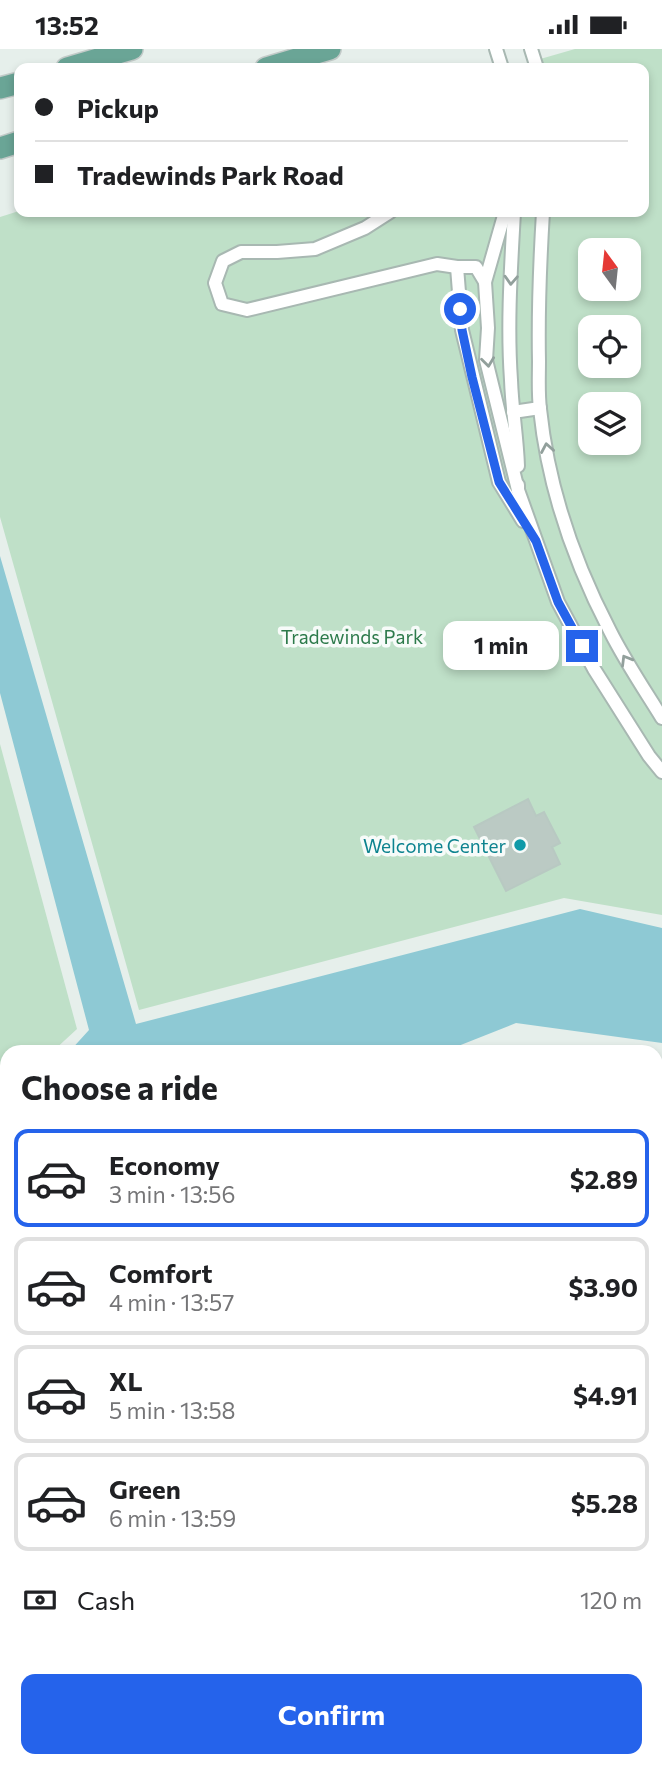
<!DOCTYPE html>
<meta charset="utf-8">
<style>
:root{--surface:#fff;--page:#f2f2f2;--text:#202124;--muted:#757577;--line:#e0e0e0;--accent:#2563eb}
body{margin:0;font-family:Commissioner,sans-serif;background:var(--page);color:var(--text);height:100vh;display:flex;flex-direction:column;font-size:26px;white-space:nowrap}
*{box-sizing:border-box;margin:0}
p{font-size:23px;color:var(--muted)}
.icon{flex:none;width:38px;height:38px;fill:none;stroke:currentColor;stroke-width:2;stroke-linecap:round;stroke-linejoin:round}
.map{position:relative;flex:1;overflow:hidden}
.drawer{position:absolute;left:0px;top:996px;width:663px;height:723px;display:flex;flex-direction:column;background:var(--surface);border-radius:21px 21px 0 0;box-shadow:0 4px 10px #0003}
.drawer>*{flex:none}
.banner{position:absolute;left:14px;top:14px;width:635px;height:154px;border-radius:14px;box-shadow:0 4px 10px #0003;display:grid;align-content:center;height:154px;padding:0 21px;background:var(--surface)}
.needle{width:46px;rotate:345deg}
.fabs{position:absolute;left:578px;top:189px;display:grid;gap:14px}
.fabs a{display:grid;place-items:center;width:63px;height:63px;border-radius:14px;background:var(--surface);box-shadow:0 4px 10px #0003;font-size:35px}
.end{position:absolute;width:32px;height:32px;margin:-16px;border:9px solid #2563eb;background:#fff;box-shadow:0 0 0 4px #fff}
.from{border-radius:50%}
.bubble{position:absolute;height:49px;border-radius:14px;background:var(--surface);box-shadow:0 4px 10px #0003;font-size:23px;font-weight:700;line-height:49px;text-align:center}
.banner b{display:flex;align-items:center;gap:24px;height:66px;font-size:26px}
.banner b+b{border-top:2px solid var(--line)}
.banner i{width:18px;height:18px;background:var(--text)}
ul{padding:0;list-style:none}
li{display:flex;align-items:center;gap:21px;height:98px;margin:0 14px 10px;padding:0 7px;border:4px solid var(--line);border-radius:14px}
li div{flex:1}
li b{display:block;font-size:26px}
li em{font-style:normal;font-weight:700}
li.current{border-color:var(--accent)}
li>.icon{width:63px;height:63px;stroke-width:1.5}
h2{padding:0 21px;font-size:32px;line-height:84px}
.pay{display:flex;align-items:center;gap:18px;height:77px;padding:0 21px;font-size:26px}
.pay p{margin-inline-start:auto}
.primary-button{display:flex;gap:14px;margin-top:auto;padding:14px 21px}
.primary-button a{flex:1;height:80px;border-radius:14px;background:var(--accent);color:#fff;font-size:28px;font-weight:700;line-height:80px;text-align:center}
.status{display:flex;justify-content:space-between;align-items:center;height:49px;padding:0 35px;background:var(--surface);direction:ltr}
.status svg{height:19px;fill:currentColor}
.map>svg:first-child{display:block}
</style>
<div class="status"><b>13:52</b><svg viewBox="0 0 49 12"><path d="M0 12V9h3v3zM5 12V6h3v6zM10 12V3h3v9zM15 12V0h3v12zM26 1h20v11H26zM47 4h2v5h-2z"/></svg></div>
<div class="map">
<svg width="662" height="1717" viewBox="0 0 662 1717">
<rect width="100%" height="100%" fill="#e6efeb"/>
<g fill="#bfe0c8" fill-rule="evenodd">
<path d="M 575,0 L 662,0 L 662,866 L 564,849 L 139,961 L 0,468 L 0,168 L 19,162 L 644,163 L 644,19 L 509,19 ZM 590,201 L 628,201 L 628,240 L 590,240 ZM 590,278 L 628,278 L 628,317 L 590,317 ZM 590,355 L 628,355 L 628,394 L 590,394 Z"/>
<path d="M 0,695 L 77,980 L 52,1003 L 7,1003 L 7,1020 L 0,1022 Z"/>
</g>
<g fill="#8ec9d4">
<path d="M 0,507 L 136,975 L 580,860 L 662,879 L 662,994 L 516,974 L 443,1003 L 69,1003 L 89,981 L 0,644 Z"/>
<path d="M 7,1034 L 7,1126 L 0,1128 L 0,1036 Z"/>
</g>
<path fill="#bbcac4" stroke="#b8c9c2" stroke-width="2" d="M 528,750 L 536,767 L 544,763 L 560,794 L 552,798 L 560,815 L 506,842 L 474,778 Z"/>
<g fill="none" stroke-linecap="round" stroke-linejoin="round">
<defs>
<g id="lane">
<path d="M 496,0 L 502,19"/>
<path d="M 531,0 L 537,19"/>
<path d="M 390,163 L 365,179 L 315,200 L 277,203 L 241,203 L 223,212 L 215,234 L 222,255 L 247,261 L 437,215 L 457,218 L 476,218 L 485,233 L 488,279 L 486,311 L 518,441"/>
<path d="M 514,163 C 511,218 507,275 511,331 C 512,360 517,388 518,417"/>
<path d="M 543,163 C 540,212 538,262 539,312 C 539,328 538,344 540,360 C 548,437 574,513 610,582 C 625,612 644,640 662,669"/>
<path d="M 457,218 L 462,281 L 499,433 L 523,472"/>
<path d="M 485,233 L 505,163"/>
<path d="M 513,363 L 540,359"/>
<path d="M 518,436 L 518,441 L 558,553 L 594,620 L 649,707 L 662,723"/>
<path d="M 662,1572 L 659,1576 L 662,1585"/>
</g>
<g id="street">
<path d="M 656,1145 L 662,1146"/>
<path d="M 0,1292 L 7,1290"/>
<path d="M 656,1305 L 662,1297"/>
<path d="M 0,1362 L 7,1361"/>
<path d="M 0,1543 L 7,1540"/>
<path d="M 656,1704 L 662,1681"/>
<path d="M 236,1712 L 244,1717"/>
<path d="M 508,1712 L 513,1717"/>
<path d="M 19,1717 L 27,1712"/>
</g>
<g id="primary">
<path d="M 67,19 L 132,0"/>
<path d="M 266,19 L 330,0"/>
<path d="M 0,39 L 19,34"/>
<path d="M 0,99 L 19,93"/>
</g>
</defs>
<use href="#lane" stroke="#a8b8b2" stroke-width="16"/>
<use href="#street" stroke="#a8b8b2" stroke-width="24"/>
<use href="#primary" stroke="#c2cac8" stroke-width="24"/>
<use href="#lane" stroke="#fff" stroke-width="12"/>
<use href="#street" stroke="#fff" stroke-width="21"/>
<use href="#primary" stroke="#6aa596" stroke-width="21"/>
</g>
<defs><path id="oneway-chevron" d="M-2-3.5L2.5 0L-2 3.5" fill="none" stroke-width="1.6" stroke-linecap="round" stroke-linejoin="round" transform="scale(1.75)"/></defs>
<g stroke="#92a09c">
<use href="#oneway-chevron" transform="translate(511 231) rotate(93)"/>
<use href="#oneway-chevron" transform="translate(488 313) rotate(83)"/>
<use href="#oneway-chevron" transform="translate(547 399) rotate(-100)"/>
<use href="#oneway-chevron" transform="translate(626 611) rotate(-121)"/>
</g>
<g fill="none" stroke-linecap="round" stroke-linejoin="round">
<path stroke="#2563eb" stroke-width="9" d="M 460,260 L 462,281 L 472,328 L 499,433 L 536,492 L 558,553 L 582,597"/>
</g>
<circle fill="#0f9aa8" stroke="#f7fbf9" stroke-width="2.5" cx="520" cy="796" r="7"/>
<g text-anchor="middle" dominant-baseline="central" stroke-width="7" stroke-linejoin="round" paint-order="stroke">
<g font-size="19" fill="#2d7a4b" stroke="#f7fbf9">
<text x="352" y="587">Tradewinds Park</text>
</g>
<g font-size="19" fill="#0d838f" stroke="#f7fbf9" text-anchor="end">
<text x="506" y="796">Welcome Center</text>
</g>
</g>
</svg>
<div class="fabs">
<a><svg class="needle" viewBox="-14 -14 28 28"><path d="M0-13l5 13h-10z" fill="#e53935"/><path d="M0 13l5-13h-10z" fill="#757577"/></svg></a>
<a><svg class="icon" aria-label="locate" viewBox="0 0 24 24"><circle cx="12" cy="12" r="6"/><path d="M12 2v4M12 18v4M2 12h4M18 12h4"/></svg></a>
<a><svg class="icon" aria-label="layers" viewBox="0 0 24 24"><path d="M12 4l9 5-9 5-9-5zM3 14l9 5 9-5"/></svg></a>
</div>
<i class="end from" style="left:460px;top:260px"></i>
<i class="end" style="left:582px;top:597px"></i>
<div class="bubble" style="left:443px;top:572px;width:116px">1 min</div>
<div class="banner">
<b><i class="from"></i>Pickup</b>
<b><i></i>Tradewinds Park Road</b>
</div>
<section class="drawer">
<h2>Choose a ride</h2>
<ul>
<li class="current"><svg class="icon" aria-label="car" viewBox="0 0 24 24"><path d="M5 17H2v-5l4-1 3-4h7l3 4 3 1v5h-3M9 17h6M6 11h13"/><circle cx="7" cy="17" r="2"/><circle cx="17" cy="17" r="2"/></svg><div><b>Economy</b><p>3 min · 13:56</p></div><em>$2.89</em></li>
<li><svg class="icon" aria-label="car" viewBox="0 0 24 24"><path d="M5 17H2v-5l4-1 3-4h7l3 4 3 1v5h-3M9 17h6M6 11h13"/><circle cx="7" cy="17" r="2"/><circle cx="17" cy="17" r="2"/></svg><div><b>Comfort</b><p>4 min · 13:57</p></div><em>$3.90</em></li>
<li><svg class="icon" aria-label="car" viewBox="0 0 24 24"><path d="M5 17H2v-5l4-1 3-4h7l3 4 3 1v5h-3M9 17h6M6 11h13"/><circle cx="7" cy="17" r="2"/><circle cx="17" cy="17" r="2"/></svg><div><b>XL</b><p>5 min · 13:58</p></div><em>$4.91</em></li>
<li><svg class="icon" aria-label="car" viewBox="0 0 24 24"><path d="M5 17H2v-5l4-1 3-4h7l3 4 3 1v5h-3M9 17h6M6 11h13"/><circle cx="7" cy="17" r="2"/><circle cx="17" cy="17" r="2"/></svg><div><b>Green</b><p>6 min · 13:59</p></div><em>$5.28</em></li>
</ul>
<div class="pay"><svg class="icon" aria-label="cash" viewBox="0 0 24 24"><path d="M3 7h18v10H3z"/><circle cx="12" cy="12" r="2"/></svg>Cash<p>120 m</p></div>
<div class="primary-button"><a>Confirm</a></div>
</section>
</div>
